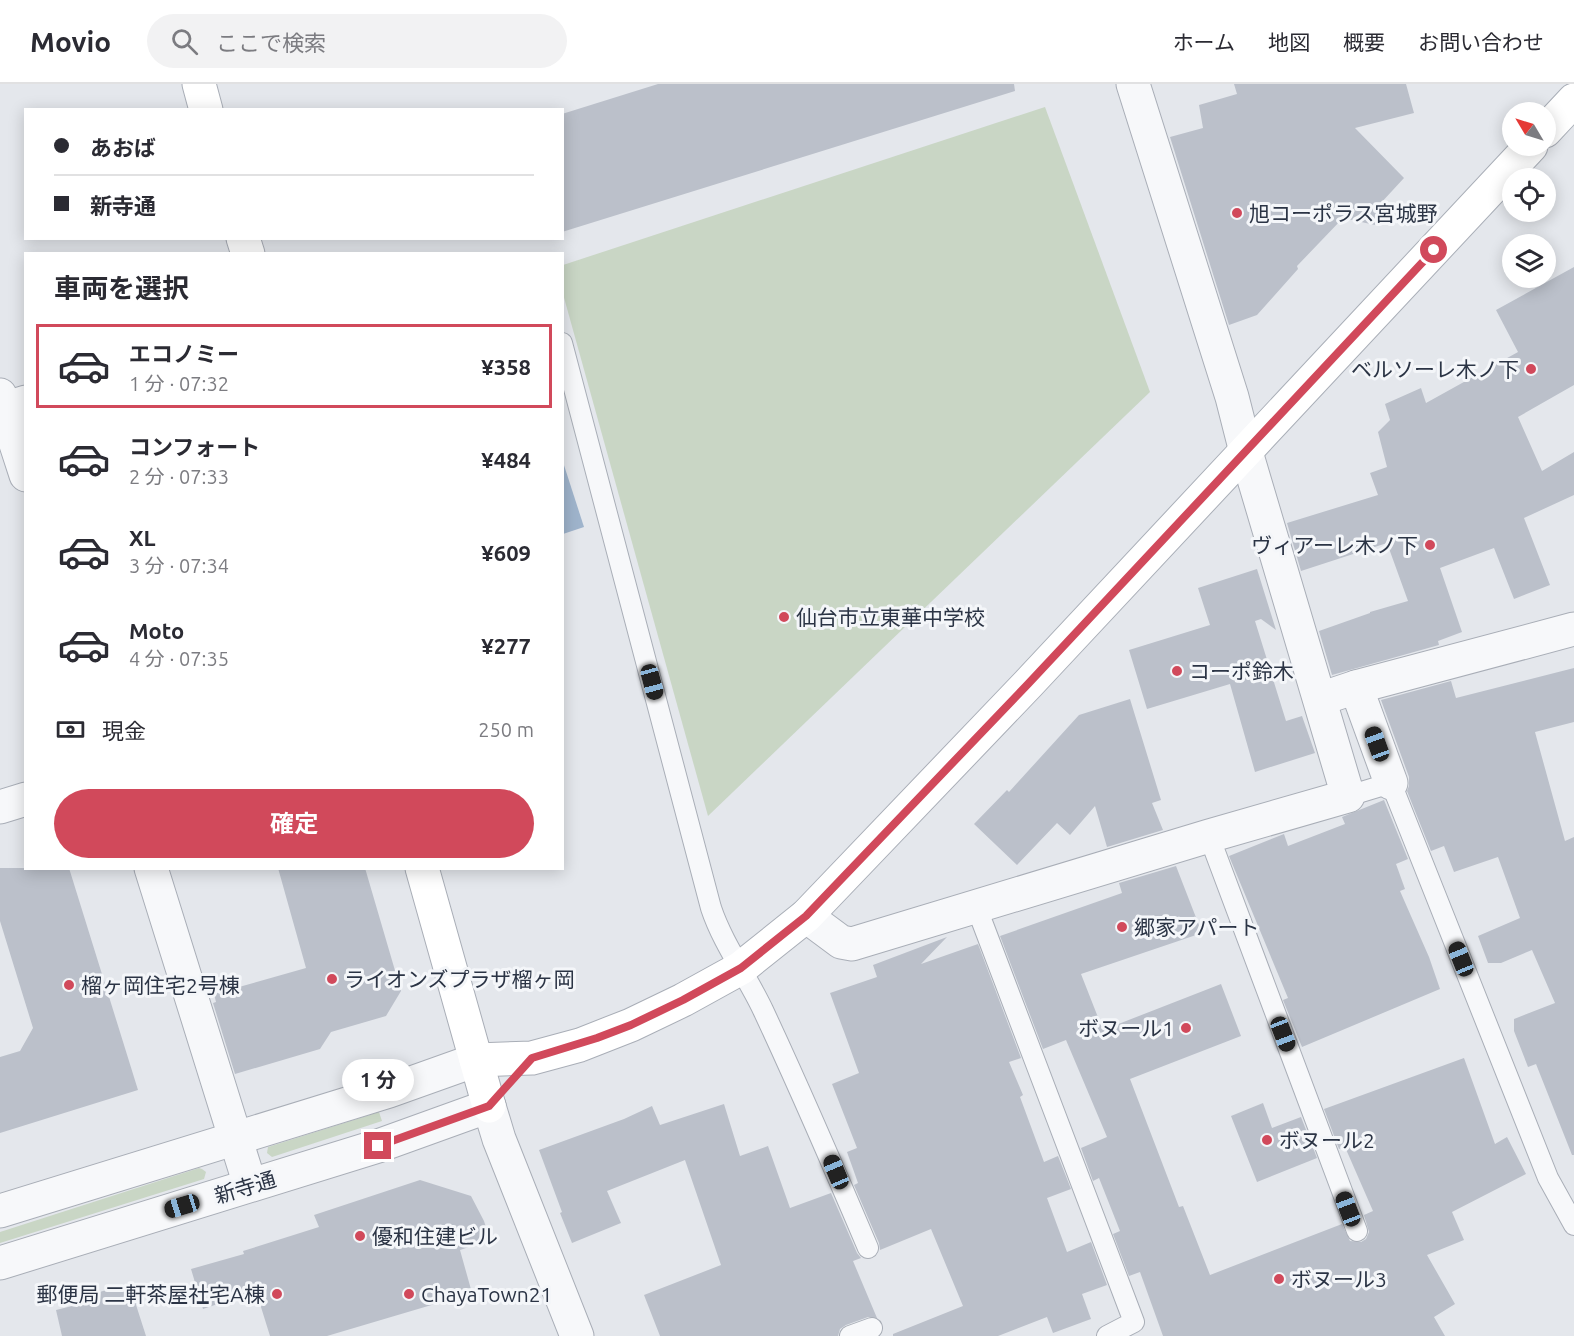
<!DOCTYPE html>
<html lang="ja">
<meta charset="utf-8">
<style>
:root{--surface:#fff;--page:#f2f2f3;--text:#2b2b33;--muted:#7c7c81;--line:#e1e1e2;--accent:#d1495b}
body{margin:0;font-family:Ubuntu,"Noto Sans JP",sans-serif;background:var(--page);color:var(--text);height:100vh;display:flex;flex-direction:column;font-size:22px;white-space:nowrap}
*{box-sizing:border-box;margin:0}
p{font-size:20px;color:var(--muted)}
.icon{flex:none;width:33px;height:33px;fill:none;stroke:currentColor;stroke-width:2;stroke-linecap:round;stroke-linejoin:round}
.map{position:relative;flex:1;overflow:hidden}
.sheet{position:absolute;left:24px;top:168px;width:540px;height:618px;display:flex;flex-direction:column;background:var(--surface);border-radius:0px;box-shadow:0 3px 15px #0003}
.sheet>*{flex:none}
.guide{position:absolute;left:24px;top:24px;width:540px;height:132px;border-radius:0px;box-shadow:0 3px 15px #0003;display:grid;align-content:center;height:132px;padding:0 30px;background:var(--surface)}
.needle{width:39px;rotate:308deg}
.fabs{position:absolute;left:1502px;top:18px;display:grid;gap:12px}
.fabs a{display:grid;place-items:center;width:54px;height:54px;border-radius:50%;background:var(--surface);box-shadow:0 3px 15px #0003;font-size:30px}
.end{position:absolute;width:27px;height:27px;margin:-14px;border:8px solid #d1495b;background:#fff;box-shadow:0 0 0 3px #fff}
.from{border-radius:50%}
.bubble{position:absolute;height:42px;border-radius:21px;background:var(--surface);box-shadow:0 3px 15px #0003;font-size:20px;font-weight:700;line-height:42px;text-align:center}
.car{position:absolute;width:18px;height:36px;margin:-18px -9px;border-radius:8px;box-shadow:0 0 4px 2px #0007;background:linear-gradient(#222 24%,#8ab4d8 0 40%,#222 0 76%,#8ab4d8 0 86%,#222 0)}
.guide b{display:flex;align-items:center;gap:21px;height:57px;font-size:22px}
.guide b+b{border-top:2px solid var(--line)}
.guide i{width:15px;height:15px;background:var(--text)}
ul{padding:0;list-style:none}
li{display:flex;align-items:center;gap:18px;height:84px;margin:0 12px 9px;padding:0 18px;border:3px solid transparent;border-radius:0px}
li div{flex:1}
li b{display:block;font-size:22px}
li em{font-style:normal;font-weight:700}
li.current{border-color:var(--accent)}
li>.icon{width:54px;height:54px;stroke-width:1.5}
h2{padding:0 30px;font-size:27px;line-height:72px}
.pay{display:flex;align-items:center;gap:15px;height:66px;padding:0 30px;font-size:22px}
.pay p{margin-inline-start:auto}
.button{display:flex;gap:12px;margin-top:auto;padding:12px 30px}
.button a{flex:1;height:69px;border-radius:36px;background:var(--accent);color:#fff;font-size:24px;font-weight:700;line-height:69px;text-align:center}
header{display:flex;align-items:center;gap:36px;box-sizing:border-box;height:84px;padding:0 30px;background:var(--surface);border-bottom:2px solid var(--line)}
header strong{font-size:28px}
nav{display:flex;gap:33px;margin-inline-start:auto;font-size:21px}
.search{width:420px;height:54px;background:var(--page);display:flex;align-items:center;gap:15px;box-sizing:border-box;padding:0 21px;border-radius:33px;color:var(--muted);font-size:22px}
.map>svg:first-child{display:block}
</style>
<header>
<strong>Movio</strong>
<div class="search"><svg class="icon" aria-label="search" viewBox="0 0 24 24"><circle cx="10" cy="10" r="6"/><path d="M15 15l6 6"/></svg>ここで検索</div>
<nav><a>ホーム</a><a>地図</a><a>概要</a><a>お問い合わせ</a></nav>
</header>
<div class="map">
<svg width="1574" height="1252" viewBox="0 0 1574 1252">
<rect width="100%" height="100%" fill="#e4e7ec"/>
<g fill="#c9d6c5">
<path d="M 1045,23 L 1150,308 L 708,732 L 563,210 L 563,181 Z"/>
<path d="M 379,1028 L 382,1037 L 272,1073 L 267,1069 L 268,1063 Z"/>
<path d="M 199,1084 L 202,1085 L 206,1088 L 204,1095 L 0,1159 L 0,1148 Z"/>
</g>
<path fill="#9fb4cc" d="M 562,375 L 584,443 L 563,450 L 562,450 Z"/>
<g fill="#bbc0ca">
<path d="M 658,0 L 1014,0 L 1015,7 L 562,148 L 562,30 Z"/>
<path d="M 1234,0 L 1406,0 L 1414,29 L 1355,44 L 1404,94 L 1380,120 L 1375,141 L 1343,134 L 1297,182 L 1298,185 L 1257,231 L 1229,241 L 1170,53 L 1203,44 L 1199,21 L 1237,10 Z"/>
<path d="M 1574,183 L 1574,301 L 1518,333 L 1542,387 L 1574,368 L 1574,411 L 1524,434 L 1550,501 L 1514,515 L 1494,464 L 1440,484 L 1462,548 L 1438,557 L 1439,561 L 1332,591 L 1319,547 L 1370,529 L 1370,528 L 1408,517 L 1387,459 L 1301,487 L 1287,439 L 1378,411 L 1370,389 L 1387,383 L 1378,348 L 1390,336 L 1385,320 L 1421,304 L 1426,319 L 1518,268 L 1496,226 Z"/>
<path d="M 1257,485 L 1276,546 L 1261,535 L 1255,537 L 1286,637 L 1302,632 L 1315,669 L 1255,688 L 1230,600 L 1147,625 L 1129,566 L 1210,541 L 1198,504 Z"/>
<path d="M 1574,584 L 1574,638 L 1535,648 L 1565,757 L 1574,753 L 1574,1071 L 1572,1071 L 1536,980 L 1528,983 L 1514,947 L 1514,935 L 1555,919 L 1532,866 L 1501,879 L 1488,879 L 1478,852 L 1520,834 L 1498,773 L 1454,788 L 1444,762 L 1431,767 L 1407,707 L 1409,702 L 1409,693 L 1381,616 L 1451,597 L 1456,614 Z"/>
<path d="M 1130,615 L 1161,716 L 1152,719 L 1163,746 L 1107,763 L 1095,722 L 1070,751 L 1057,739 L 1017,781 L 974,740 L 1007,706 L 1009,708 L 1079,631 Z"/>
<path d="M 1384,716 L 1408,775 L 1396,780 L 1405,805 L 1400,807 L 1429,873 L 1440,905 L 1302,963 L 1283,916 L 1288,914 L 1229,772 L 1284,750 L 1288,762 L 1345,740 L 1342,733 Z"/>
<path d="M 1176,782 L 1202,849 L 1081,890 L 1103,946 L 1221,900 L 1241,952 L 1130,995 L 1179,1123 L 1183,1122 L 1210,1191 L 1342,1140 L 1350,1157 L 1361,1158 L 1366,1155 L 1369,1148 L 1364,1131 L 1373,1127 L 1345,1063 L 1339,1065 L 1324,1025 L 1464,974 L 1495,1060 L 1507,1053 L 1526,1090 L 1452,1128 L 1464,1156 L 1427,1171 L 1455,1220 L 1434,1233 L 1445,1252 L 1163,1252 L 1140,1188 L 1129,1192 L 1113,1150 L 1120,1147 L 1099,1094 L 1093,1097 L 1081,1064 L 1107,1053 L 1066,956 L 1043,965 L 1000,852 L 1122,809 L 1119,799 Z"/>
<path d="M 0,784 L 69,784 L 138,1006 L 0,1049 L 0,973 L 20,967 L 33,944 L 0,837 Z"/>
<path d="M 278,784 L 365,784 L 401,907 L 386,932 L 331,948 L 320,965 L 235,990 L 213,919 L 216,918 L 214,910 L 306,884 Z"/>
<path d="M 947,853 L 921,880 L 978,860 L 1021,974 L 1009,978 L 1023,1011 L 1020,1013 L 1044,1078 L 1058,1072 L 1071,1105 L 1047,1114 L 1067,1168 L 1091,1158 L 1107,1201 L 1082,1210 L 1091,1235 L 1053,1249 L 1047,1233 L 998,1252 L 893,1252 L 893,1250 L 963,1222 L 931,1145 L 880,1166 L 879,1159 L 854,1101 L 858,1099 L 847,1068 L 857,1064 L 832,1000 L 859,989 L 830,909 L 877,893 L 873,881 Z"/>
<path d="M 1263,1019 L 1272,1044 L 1301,1033 L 1317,1074 L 1257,1098 L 1231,1032 Z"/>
<path d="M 724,1020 L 740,1072 L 768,1062 L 790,1124 L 831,1109 L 857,1169 L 861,1174 L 853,1177 L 877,1234 L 868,1233 L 846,1241 L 840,1245 L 838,1252 L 660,1252 L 644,1211 L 721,1181 L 685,1076 L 607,1107 L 621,1139 L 572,1159 L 560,1129 L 562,1128 L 539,1066 L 624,1035 L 652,1022 L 660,1041 Z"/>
<path d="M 420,1096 L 471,1112 L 484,1137 L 490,1156 L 460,1166 L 472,1209 L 327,1252 L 270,1252 L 256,1207 L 203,1225 L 191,1185 L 244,1170 L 243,1167 L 319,1143 L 314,1131 Z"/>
<path d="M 129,1199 L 146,1252 L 62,1252 L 56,1226 L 92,1217 L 90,1211 Z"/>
</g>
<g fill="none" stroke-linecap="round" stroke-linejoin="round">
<defs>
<g id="service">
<path d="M 562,259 L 711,824 C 723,860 747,892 763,926 C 800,1005 834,1084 868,1164"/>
<path d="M 1348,712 L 1391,699 L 1548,1094 L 1574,1141"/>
<path d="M 1209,752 L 1357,1147"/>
<path d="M 976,822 L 1134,1238 L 1107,1252"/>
<path d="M 850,1252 L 872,1244"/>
</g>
<g id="minor">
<path d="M 0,311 L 26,391"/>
<path d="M 1356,603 L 1391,699"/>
<path d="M 1320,615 L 1356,603 L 1574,545"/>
<path d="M 0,723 L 26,715"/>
<path d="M 151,784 L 250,1101"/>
<path d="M 806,832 L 841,858 L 852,860 L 1209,752 L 1348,712 L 1246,368 L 1232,313 L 1133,0"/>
<path d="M 489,1022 L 499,1055 L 577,1252"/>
</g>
<g id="tertiary">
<path d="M 0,326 L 26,318"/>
<path d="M 0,1127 L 389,1007 L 476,976"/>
<path d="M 0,1179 L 378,1062 L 489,1022"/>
</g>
<g id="secondary">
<path d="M 199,0 L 206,26"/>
<path d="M 1545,47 L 1574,16"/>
<path d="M 243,154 L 248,170"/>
<path d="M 422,784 L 489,1022"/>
<path d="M 476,976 L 532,974 L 580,961 L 631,941 L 683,916 L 741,884 L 806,832 L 1028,600 L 1531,62"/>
</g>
</defs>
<use href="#service" stroke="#a9aeb7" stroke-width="22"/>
<use href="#minor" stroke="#a9aeb7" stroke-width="35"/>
<use href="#tertiary" stroke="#a9aeb7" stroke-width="35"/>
<use href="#secondary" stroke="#a9aeb7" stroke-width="35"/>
<use href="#service" stroke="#f7f8fa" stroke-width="20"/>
<use href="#minor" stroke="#f7f8fa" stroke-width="33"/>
<use href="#tertiary" stroke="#f7f8fa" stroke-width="33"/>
<use href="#secondary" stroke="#fff" stroke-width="33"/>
</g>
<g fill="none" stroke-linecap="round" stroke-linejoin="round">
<path stroke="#d1495b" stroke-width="8" d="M 378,1062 L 489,1022 L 532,974 L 597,954 L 631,941 L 683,916 L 741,884 L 806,832 L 1028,600 L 1434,166"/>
</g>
<g fill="#d1495b" stroke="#f4f6f9" stroke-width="2">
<circle cx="1237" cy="129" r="6"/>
<circle cx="1531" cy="285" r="6"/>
<circle cx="1430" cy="461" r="6"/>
<circle cx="784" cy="533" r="6"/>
<circle cx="1177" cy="587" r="6"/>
<circle cx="1122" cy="843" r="6"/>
<circle cx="332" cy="895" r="6"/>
<circle cx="69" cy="901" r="6"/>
<circle cx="1186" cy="944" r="6"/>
<circle cx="1267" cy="1056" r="6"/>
<circle cx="360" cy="1152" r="6"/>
<circle cx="1279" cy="1195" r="6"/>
<circle cx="277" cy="1210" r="6"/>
<circle cx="409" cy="1210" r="6"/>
</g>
<g text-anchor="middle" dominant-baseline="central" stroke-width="6" stroke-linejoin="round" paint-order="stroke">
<g font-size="21" fill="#2b3445" stroke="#f4f6f9" text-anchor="start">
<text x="1249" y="129">旭コーポラス宮城野</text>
<text x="1519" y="285" text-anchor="end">ベルソーレ木ノ下</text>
<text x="1418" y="461" text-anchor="end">ヴィアーレ木ノ下</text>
<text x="796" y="533">仙台市立東華中学校</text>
<text x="1189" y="587">コーポ鈴木</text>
<text x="1134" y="843">郷家アパート</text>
<text x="344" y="895">ライオンズプラザ榴ヶ岡</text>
<text x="81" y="901">榴ヶ岡住宅2号棟</text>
<text x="1174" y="944" text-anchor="end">ボヌール1</text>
<text x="1279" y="1056">ボヌール2</text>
<text x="372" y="1152">優和住建ビル</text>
<text x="1291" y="1195">ボヌール3</text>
<text x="265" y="1210" text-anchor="end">郵便局 二軒茶屋社宅A棟</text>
<text x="421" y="1210">ChayaTown21</text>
</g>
<g font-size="21" fill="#2b3445" stroke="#f4f6f9">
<text transform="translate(245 1103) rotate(-17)">新寺通</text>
</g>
</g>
</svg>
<div class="fabs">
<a><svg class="needle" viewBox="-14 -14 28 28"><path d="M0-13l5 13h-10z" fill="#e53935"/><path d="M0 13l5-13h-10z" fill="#7c7c81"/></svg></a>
<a><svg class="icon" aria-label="locate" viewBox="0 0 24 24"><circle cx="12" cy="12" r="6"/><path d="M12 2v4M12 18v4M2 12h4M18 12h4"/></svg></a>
<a><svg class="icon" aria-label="layers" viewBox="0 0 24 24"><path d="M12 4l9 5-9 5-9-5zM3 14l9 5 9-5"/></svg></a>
</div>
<i class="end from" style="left:1434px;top:166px"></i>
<i class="end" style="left:378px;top:1062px"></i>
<div class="bubble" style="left:342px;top:975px;width:72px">1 分</div>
<i class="car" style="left:652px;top:598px;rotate:165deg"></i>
<i class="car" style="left:1377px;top:660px;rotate:340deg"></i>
<i class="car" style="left:1461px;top:875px;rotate:338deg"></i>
<i class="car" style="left:1283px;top:950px;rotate:159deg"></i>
<i class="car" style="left:836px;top:1088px;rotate:337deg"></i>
<i class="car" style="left:182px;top:1122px;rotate:253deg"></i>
<i class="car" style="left:1348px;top:1125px;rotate:339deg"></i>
<div class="guide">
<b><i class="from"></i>あおば</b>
<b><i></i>新寺通</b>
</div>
<section class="sheet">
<h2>車両を選択</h2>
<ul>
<li class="current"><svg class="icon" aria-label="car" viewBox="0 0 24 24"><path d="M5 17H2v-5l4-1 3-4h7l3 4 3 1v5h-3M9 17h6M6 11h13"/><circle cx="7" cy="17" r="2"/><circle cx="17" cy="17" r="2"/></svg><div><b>エコノミー</b><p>1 分 · 07:32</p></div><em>¥358</em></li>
<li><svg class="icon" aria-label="car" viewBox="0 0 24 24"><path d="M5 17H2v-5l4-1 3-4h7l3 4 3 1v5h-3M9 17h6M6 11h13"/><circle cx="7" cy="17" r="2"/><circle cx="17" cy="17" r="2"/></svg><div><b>コンフォート</b><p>2 分 · 07:33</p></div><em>¥484</em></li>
<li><svg class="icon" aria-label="car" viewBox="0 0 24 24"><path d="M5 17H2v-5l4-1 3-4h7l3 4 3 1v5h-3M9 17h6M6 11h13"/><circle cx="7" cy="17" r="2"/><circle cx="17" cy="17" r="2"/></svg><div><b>XL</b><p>3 分 · 07:34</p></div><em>¥609</em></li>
<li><svg class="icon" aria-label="car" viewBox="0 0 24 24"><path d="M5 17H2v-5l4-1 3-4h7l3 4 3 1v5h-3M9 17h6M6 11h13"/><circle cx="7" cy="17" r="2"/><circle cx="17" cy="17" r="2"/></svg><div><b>Moto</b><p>4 分 · 07:35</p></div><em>¥277</em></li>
</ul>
<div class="pay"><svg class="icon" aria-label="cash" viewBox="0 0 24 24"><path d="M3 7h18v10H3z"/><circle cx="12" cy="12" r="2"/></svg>現金<p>250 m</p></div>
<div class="button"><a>確定</a></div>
</section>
</div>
